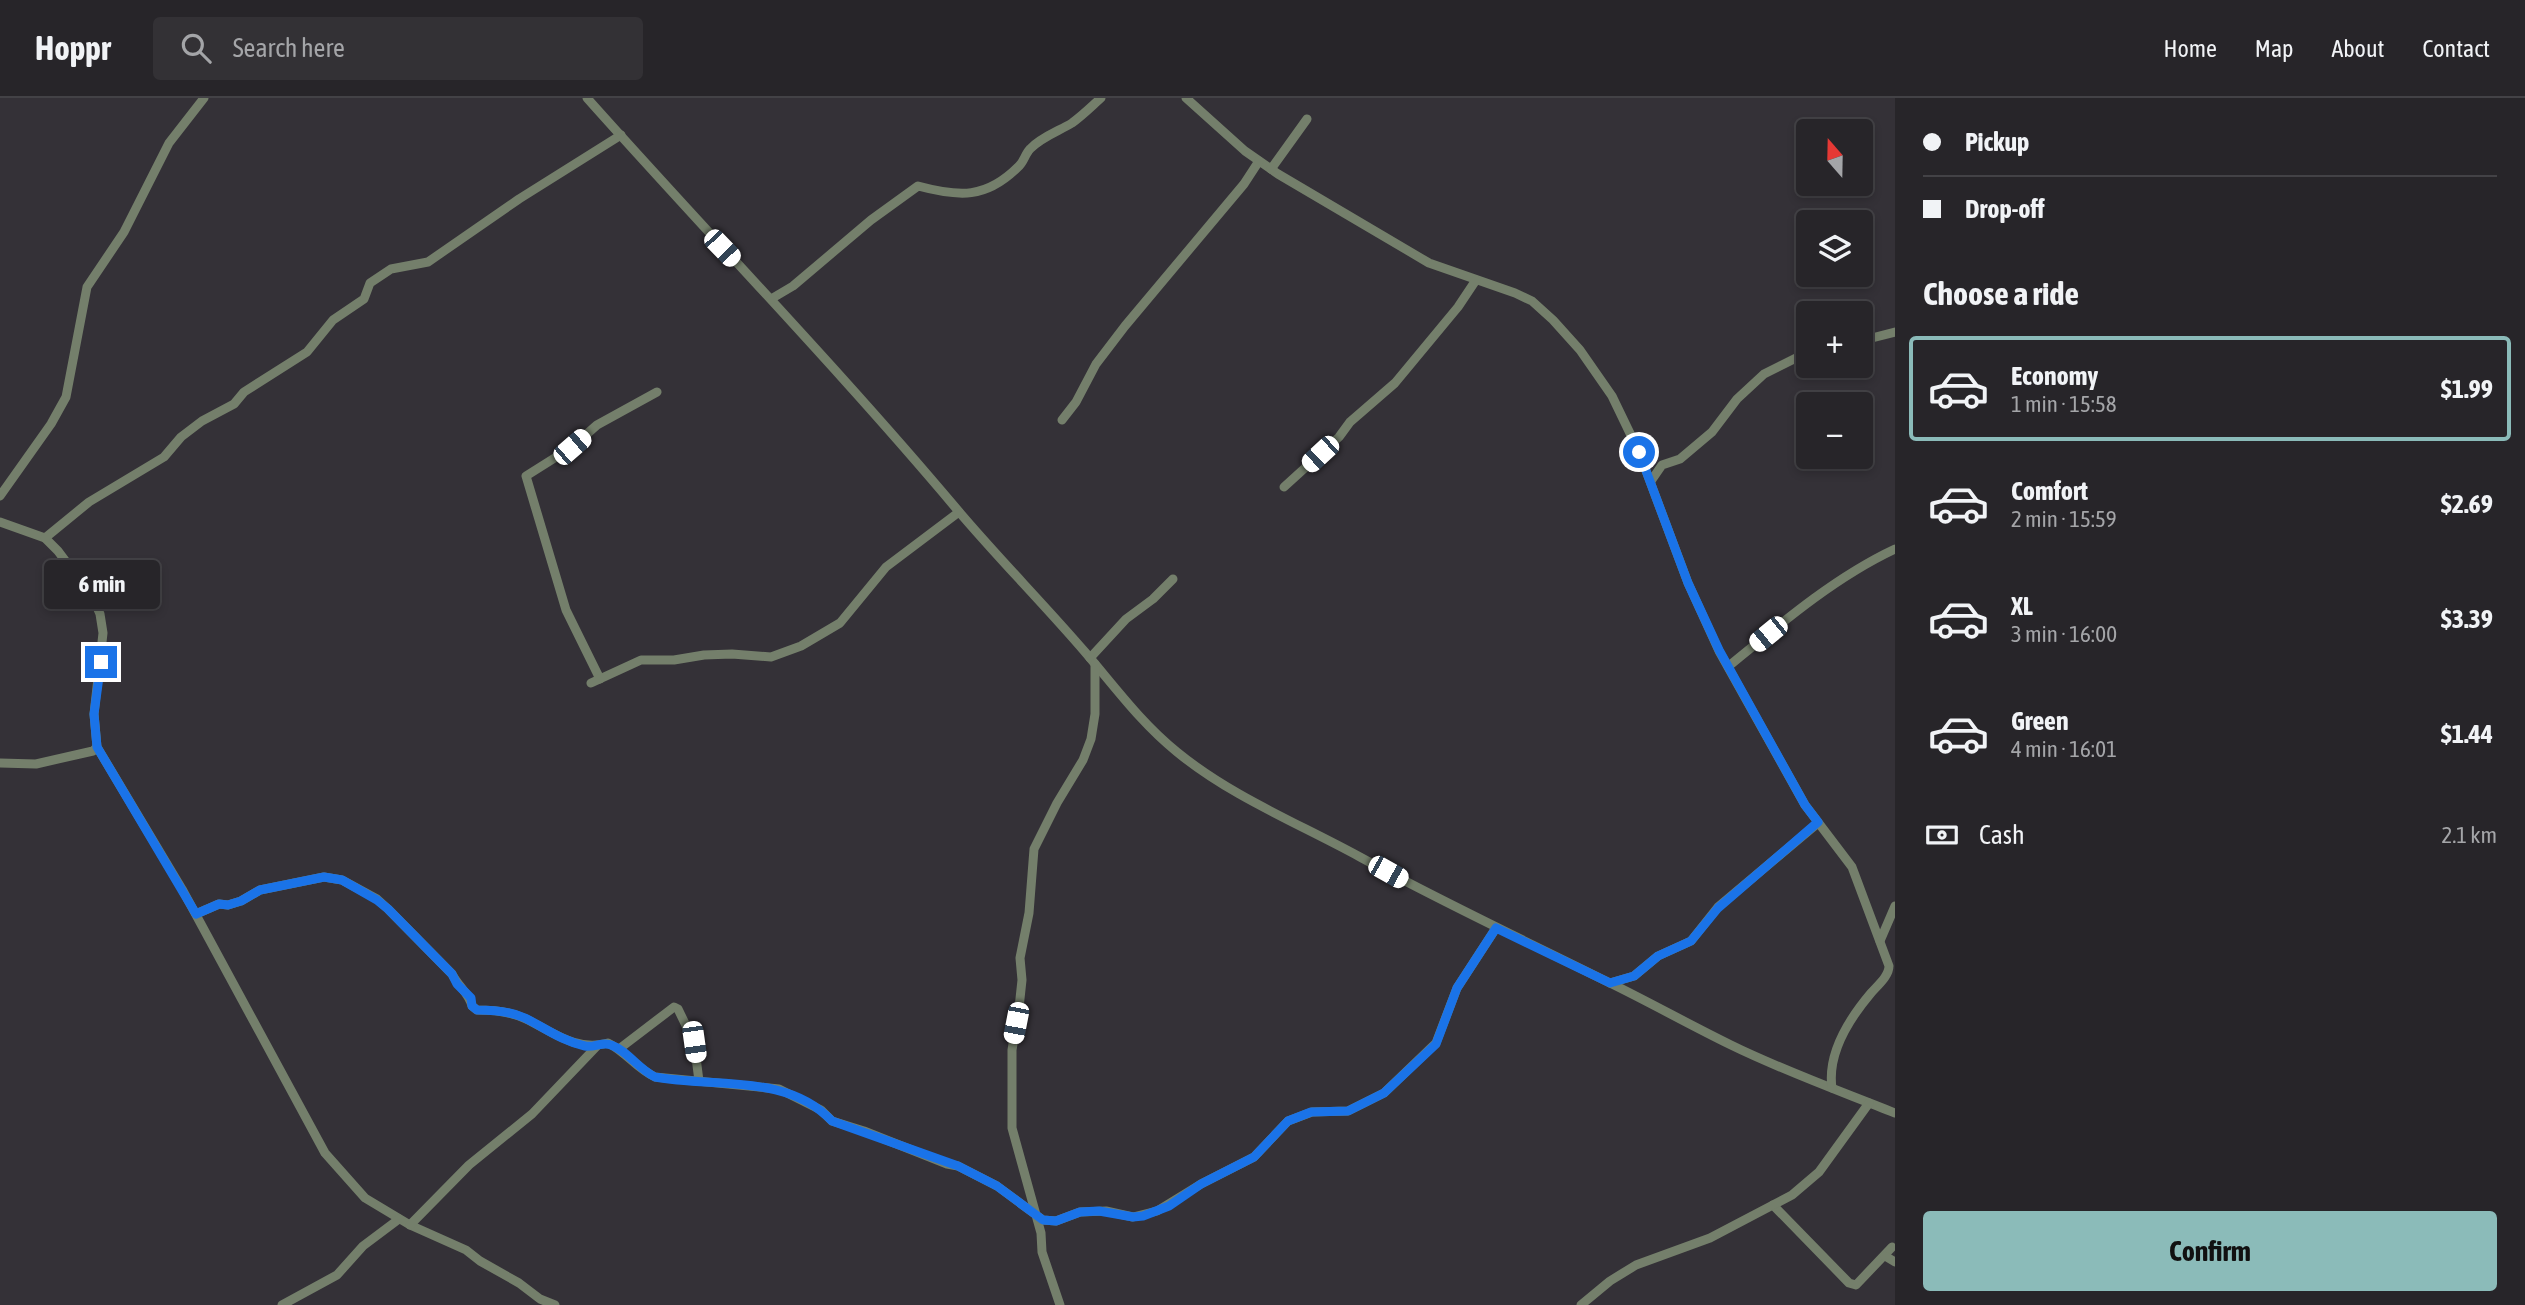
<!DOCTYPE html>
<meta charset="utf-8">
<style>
:root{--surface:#272529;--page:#333135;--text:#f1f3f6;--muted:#a4a5a8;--line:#434246;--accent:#8bbbb9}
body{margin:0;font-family:"Asap Condensed",sans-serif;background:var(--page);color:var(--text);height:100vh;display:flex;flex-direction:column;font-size:26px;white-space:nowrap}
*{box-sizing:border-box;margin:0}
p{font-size:23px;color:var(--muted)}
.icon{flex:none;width:38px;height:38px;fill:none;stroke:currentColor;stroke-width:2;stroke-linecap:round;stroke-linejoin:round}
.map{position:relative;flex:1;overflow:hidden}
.drawer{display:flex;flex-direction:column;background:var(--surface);width:630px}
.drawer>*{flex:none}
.hud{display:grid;align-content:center;height:154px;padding:0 28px;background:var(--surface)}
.needle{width:46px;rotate:340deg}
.fabs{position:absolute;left:1796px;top:21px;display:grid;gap:14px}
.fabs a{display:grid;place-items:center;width:77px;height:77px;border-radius:7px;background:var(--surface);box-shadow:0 4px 10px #0003,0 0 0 2px var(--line);font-size:35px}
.end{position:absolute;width:32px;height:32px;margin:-16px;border:9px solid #1a73e8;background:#fff;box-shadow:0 0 0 4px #fff}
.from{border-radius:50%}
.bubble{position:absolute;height:49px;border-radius:7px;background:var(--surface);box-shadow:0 4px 10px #0003,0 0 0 2px var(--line);font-size:23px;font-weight:700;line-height:49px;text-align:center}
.car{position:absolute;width:21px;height:42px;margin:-21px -10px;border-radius:9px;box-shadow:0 0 5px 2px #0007;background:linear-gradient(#fff 24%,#345 0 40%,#fff 0 76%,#345 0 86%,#fff 0)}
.hud b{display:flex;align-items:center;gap:24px;height:66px;font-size:26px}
.hud b+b{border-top:2px solid var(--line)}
.hud i{width:18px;height:18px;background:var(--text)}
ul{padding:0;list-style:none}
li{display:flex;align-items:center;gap:21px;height:105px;margin:0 14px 10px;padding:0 14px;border:4px solid transparent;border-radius:7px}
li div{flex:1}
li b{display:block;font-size:26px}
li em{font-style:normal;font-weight:700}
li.selected{border-color:var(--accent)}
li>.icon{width:63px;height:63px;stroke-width:1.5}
h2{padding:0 28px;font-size:32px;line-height:84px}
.pay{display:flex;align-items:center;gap:18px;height:77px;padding:0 28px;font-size:26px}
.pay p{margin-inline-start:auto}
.primary-button{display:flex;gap:14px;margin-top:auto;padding:14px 28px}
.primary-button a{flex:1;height:80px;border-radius:7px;background:var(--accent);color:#111;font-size:28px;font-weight:700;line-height:80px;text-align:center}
header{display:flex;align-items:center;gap:42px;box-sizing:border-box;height:98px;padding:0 35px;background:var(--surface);border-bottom:2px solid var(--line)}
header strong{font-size:33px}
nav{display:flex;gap:38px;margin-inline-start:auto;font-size:24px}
.search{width:490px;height:63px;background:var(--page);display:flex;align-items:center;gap:18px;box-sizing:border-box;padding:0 24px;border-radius:7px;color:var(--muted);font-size:26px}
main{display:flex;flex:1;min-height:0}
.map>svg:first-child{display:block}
</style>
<header>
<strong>Hoppr</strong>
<div class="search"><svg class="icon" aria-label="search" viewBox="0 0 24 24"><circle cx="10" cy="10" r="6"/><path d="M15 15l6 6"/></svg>Search here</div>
<nav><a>Home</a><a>Map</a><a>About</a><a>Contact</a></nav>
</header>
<main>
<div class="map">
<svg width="1895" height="1207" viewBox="0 0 1895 1207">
<rect width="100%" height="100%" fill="#343137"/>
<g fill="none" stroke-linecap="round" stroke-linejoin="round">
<g stroke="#747f6b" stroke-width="9">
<path d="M 587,0 C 709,137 837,269 955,409 C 997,459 1043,505 1085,554 C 1115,589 1141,625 1177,654 C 1232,699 1298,725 1360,759 C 1442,804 1526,843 1610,885 C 1651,905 1690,927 1731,947 C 1784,973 1840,993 1895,1015"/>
<path d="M 1186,0 L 1245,53 L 1278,76 L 1429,165 L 1515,195 L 1532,203 L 1553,222 L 1580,252 L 1612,298 L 1639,354 L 1688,485 L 1719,553 L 1805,707 L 1852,769 L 1889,868 C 1889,878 1878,887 1871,895 C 1849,921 1827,955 1832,990"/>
<path d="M 1271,71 L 1307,21"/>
<path d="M 771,201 L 793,188 L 871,122 L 918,88 C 959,99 986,101 1018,69 C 1024,64 1025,56 1030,51 C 1041,39 1059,33 1072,25 C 1082,18 1092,8 1101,0"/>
<path d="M 1860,243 L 1895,234"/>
<path d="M 1062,322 L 1076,304 L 1096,266 L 1125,228 L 1244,86 L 1259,63"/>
<path d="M 1651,383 L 1662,367 L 1680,361 L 1712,334 L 1737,301 L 1764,276 L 1808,254"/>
<path d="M 1284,389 L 1339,339 L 1350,324 L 1395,285 L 1458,209 L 1476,182"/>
<path d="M 0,398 L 51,326 L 66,299 L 87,189 L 124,134 L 169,45 L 204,0"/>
<path d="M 0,424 L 45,440 L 58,453 L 93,500 L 100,516 L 103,535 L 94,616 L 97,649 L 182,791 L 325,1055 L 365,1100 L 410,1127 L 466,1152 L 480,1163 L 519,1185 L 540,1201 L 555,1207"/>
<path d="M 45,440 L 89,404 L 164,359 L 181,339 L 202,323 L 234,306 L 244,294 L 307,254 L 333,222 L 364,201 L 370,185 L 391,171 L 428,164 L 519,101 L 621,37"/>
<path d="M 1090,560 L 1126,521 L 1153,501 L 1173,481"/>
<path d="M 1729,568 C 1780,526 1835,479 1895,451"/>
<path d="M 600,581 L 566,512 L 526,378 L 572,349 L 597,327 L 657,294"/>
<path d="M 591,585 L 641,562 L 674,562 L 704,557 L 732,556 L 771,559 L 801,548 L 840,525 L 886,469 L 959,414"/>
<path d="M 0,665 L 36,666 L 93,653 L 97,649"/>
<path d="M 196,816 L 219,806 L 228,807 L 241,803 L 260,792 L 324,779 L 342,782 L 377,801 L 388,811 L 452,876 C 458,888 469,895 472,908 L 477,912 C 492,912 512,914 526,921 C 553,934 576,954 608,945 C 626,954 637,971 655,979 L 779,991 L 821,1012 L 832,1023 L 864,1033 L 947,1066 L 958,1068 L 997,1088 L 1043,1122 L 1056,1123 L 1080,1114 L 1106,1113 L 1133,1119 L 1157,1113 L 1201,1086 L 1254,1059 L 1288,1023 L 1312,1014 L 1348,1013 L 1384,995 L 1436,945 L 1457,890 L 1496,830"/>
<path d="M 1880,843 L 1895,808"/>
<path d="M 1610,885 L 1634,878 L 1658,858 L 1691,843 L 1718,809 L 1818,725"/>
<path d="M 619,951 L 674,909 L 678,911 L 694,944 L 699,983"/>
<path d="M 1773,1107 L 1849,1185 L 1856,1187 L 1892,1149"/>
<path d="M 410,1127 L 469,1067 L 532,1016 L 597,948"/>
<path d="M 1885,1158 L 1895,1164"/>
<path d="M 282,1207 L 337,1177 L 363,1148 L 399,1121"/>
<path d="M 1060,1207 L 1042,1154 L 1041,1135 L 1012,1030 L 1012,952 L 1019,910 L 1022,882 L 1020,860 L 1029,815 L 1034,751 L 1057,705 L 1083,662 L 1091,641 L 1095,616 L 1095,566"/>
<path d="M 1581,1207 L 1610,1183 L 1636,1167 L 1710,1140 L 1792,1097 L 1819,1074 L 1869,1005"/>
</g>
</g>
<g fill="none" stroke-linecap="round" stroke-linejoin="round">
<path stroke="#1a73e8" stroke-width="9" d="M 101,564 L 94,616 L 97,649 L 196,816 L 219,806 L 228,807 L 241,803 L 260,792 L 324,779 L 342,782 L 377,802 L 388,811 L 452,876 L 457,886 L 471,900 L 472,908 L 477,912 C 492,912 512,914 525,920 C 545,930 562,943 585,948 C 594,950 603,943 611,947 C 628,953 638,971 655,979 C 714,990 787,975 832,1023 L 958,1068 L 997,1088 L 1043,1122 L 1056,1123 L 1080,1114 L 1099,1113 L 1133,1119 L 1143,1118 L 1169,1108 L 1201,1086 L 1254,1059 L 1288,1023 L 1311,1014 L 1348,1013 L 1384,995 L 1436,946 L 1457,890 L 1496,830 L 1610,885 L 1634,878 L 1658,858 L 1691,843 L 1718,810 L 1818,724 L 1805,707 L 1719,552 L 1688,485 L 1639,354"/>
</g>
</svg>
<div class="fabs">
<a><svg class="needle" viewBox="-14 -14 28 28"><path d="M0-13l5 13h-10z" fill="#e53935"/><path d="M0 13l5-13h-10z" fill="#a4a5a8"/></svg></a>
<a><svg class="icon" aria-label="layers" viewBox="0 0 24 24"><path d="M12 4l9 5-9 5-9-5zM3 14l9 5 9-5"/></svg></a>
<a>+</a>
<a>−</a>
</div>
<i class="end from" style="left:1639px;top:354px"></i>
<i class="end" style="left:101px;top:564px"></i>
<div class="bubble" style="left:44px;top:462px;width:116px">6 min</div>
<i class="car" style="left:722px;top:150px;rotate:136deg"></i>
<i class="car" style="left:572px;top:349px;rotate:49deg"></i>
<i class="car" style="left:1320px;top:356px;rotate:227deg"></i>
<i class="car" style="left:1768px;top:536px;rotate:231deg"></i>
<i class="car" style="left:1388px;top:774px;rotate:119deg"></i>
<i class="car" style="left:1016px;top:925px;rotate:191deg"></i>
<i class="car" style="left:694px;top:944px;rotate:172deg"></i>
</div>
<section class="drawer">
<div class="hud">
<b><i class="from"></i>Pickup</b>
<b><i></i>Drop-off</b>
</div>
<h2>Choose a ride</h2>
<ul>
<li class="selected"><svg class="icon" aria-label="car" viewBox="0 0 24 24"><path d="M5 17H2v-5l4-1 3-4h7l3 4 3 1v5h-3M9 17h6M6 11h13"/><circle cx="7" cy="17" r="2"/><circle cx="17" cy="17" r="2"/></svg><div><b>Economy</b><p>1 min · 15:58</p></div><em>$1.99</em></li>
<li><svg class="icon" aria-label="car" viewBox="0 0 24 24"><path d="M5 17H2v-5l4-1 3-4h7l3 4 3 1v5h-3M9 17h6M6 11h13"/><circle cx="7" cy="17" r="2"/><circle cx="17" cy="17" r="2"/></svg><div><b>Comfort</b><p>2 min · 15:59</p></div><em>$2.69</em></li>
<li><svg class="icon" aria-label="car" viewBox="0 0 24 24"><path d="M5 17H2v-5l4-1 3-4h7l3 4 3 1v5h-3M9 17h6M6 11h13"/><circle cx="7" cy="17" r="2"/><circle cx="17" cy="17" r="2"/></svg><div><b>XL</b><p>3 min · 16:00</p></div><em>$3.39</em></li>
<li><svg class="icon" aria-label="car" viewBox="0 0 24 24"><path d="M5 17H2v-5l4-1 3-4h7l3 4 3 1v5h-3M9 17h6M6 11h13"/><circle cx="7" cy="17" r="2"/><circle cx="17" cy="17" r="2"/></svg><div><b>Green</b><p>4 min · 16:01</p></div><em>$1.44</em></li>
</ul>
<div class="pay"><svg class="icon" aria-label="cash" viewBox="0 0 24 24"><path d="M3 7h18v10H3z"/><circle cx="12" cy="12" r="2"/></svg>Cash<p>2.1 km</p></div>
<div class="primary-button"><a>Confirm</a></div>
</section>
</main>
